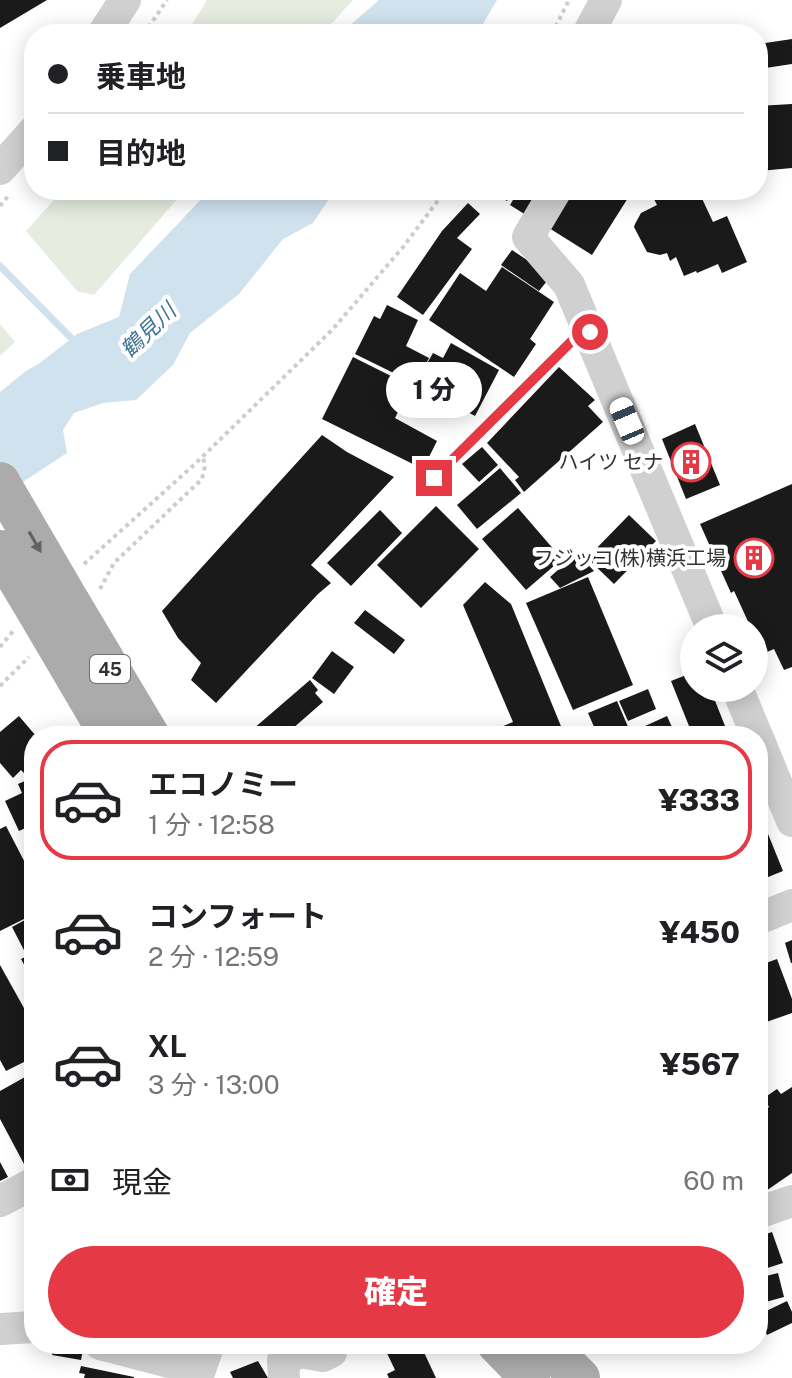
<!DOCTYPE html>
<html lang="ja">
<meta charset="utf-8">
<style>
:root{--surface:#fff;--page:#f2f2f2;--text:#202124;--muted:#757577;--line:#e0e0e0;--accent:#e63946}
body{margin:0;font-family:"Public Sans","Noto Sans JP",sans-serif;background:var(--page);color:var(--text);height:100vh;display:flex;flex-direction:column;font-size:30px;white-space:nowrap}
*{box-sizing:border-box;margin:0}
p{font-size:26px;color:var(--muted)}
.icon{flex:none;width:44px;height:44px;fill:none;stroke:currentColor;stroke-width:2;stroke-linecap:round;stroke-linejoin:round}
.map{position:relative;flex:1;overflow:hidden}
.sheet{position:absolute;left:24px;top:726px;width:744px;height:628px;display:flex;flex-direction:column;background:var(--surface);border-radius:32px;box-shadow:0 4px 20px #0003}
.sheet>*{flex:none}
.banner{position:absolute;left:24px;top:24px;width:744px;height:176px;border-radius:32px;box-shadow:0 4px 20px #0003;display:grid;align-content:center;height:176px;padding:0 24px;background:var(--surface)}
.tools{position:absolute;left:680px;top:614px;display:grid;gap:16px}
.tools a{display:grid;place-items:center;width:88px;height:88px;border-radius:50%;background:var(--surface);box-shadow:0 4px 20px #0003;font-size:40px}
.end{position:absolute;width:36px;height:36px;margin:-18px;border:10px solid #e63946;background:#fff;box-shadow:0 0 0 4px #fff}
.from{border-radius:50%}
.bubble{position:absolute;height:56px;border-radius:28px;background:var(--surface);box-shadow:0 4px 20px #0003;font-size:26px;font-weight:800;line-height:56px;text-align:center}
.car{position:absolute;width:24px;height:48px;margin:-24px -12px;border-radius:10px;box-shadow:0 0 6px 2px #0007;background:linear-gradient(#fff 24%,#345 0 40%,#fff 0 76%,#345 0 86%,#fff 0)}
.banner b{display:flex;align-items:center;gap:28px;height:76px;font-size:30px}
.banner b+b{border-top:2px solid var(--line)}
.banner i{width:20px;height:20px;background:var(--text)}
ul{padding:14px 0 0;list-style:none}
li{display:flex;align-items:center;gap:24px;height:120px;margin:0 16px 12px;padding:0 8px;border:4px solid transparent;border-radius:32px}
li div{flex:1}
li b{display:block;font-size:30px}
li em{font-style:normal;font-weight:800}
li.on{border-color:var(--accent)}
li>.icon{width:72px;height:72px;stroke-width:1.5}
.pay{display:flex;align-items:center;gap:20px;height:88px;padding:0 24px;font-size:30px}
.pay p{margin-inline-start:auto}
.primary-button{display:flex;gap:16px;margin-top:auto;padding:16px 24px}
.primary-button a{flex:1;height:92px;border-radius:48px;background:var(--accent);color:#fff;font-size:32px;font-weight:800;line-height:92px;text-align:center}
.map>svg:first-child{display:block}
</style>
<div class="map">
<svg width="792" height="1378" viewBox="0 0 792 1378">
<rect width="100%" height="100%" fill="#fff"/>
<g fill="#e6ecdf">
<path d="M 207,0 L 353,0 L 322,34 L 186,34 Z"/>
<path d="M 63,190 L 185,190 L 94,295 L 77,291 L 26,231 Z"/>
<path d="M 0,324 L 15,342 L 0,356 Z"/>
</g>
<g fill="#cfe2ee">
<path d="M 379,0 L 497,0 L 477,34 L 340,34 Z"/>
<path d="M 210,190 L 335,190 L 313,223 L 283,239 L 239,294 L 190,333 L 173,365 L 136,400 L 103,403 L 74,413 L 63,430 L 67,453 L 0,497 L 0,392 L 26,371 L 40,363 L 77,334 L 119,317 L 130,274 Z"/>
</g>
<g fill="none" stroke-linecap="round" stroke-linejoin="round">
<path stroke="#cfe2ee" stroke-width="7" d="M 0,266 L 77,344"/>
</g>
<g fill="#1a1a1a">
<path d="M 0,0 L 47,0 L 0,28 Z"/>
<path d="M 792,39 L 792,64 L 758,69 L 758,44 Z"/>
<path d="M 792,104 L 792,168 L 758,171 L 758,106 Z"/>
<path d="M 487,190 L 514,190 L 507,201 Z"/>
<path d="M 519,190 L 524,190 L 536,197 L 526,215 L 510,205 Z"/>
<path d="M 573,190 L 633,190 L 592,255 L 549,228 Z"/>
<path d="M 659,190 L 698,190 L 713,222 L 727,216 L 747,262 L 722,273 L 718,264 L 697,273 L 696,271 L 684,276 L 676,257 L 670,261 L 667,253 L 660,255 L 647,252 L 634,227 L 635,224 L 641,213 L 657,205 L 653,197 L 658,195 L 656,192 Z"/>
<path d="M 468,203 L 480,214 L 457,238 L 472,249 L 423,315 L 397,297 L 442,231 Z"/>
<path d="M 512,250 L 551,276 L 539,291 L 501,265 Z"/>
<path d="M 502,267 L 554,302 L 530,339 L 536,344 L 514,377 L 429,320 L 460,273 L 486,291 Z"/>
<path d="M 387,305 L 418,320 L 406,346 L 429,358 L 421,374 L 433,353 L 443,358 L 451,343 L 499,370 L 475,416 L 416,384 L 355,354 L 374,316 L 380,319 Z"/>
<path d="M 353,357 L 411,386 L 395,418 L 437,441 L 423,469 L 322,419 Z"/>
<path d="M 559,367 L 595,400 L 588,406 L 603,422 L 524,492 L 515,480 L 519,477 L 487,443 Z"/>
<path d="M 695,424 L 720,485 L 686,499 L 662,439 Z"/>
<path d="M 322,435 L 347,452 L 394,477 L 311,565 L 331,583 L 318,594 L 216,703 L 191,680 L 201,663 L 178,638 L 162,611 Z"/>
<path d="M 482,447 L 498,465 L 479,482 L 462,464 Z"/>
<path d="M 500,468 L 521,493 L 477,529 L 457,505 Z"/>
<path d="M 792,484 L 792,667 L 784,670 L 774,649 L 767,652 L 757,629 L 754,631 L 754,628 L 751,628 L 734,591 L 731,593 L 700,524 Z"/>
<path d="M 436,506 L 479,549 L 421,608 L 377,565 Z"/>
<path d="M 518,508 L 562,559 L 526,590 L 482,539 Z"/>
<path d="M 380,510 L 402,533 L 351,586 L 327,563 Z"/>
<path d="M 629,515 L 656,541 L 614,584 L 587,558 Z"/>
<path d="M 577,553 L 594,571 L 560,588 L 550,577 Z"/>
<path d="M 588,577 L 633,685 L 573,710 L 526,603 Z"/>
<path d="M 485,582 L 511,604 L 565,736 L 479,736 L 513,722 L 463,605 Z"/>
<path d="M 365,610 L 405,640 L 394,654 L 354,623 Z"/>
<path d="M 332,651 L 354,667 L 334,694 L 312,678 Z"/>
<path d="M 694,672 L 694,688 L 710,688 L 729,736 L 693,736 L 671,681 Z"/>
<path d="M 310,680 L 318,690 L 315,693 L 323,702 L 284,736 L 259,736 L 253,729 Z"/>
<path d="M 648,689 L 656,709 L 628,721 L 619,701 Z"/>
<path d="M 617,701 L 632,736 L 598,736 L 588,713 Z"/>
<path d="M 19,716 L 36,736 L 34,736 L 34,768 L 26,775 L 21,770 L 13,778 L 0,763 L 0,732 Z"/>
<path d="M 667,716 L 676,736 L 634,736 L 632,732 Z"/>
<path d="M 34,777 L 34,824 L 19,831 L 5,801 L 22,793 L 18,784 Z"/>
<path d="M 758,809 L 783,871 L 758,881 Z"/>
<path d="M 6,826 L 34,880 L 34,914 L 0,931 L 0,829 Z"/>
<path d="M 34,915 L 34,983 L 21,959 L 27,956 L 12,927 Z"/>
<path d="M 792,940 L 792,963 L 791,963 L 785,943 Z"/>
<path d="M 777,959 L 792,999 L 792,1013 L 758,1025 L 758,966 Z"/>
<path d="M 0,965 L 34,1026 L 34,1057 L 6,1071 L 0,1060 Z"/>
<path d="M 34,1072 L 34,1159 L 24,1164 L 0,1119 L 0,1091 Z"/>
<path d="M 792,1087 L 792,1173 L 763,1193 L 758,1186 L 758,1116 L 769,1107 L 764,1098 L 777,1089 L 781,1094 Z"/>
<path d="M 0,1162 L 8,1177 L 0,1181 Z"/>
<path d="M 772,1232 L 783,1263 L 758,1271 L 758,1237 Z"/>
<path d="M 778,1273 L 784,1297 L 758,1304 L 758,1278 Z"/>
<path d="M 787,1301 L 792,1312 L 792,1323 L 767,1335 L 758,1315 Z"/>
<path d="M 54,1344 L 83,1349 L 81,1360 L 52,1355 Z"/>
<path d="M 391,1344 L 401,1344 L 405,1353 L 421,1346 L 436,1378 L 389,1378 L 387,1374 L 395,1370 L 384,1347 Z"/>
<path d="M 258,1361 L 268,1378 L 233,1378 L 230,1372 Z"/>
<path d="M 81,1366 L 134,1377 L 134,1378 L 84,1378 L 85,1374 L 79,1373 Z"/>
</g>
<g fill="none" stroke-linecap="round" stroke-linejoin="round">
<g stroke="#cdcdcd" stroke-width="4" stroke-dasharray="4 4" stroke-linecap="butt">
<path d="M 144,34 L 167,0"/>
<path d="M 552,34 L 569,0"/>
<path d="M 0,206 L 9,195"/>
<path d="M 84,564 L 195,464 L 333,329 L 403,247 L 446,190"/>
<path d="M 100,589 L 114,563 L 202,479 L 205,466 L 203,457"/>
<path d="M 0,647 L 14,630"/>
<path d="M 0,686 L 29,657"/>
</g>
<g stroke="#d0d0d0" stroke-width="32">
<path d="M 103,34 L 125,0"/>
<path d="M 588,34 L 606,0"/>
<path d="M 0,169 L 34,131"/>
<path d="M 556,190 L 528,237 L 569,285 L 712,628"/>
<path d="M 737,688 L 757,736"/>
<path d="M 758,738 L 792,821"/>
<path d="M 758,919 L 792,905"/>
<path d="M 0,1201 L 34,1183"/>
<path d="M 758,1213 L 792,1201"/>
<path d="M 0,1329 L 34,1327"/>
<path d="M 100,1344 L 200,1370"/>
<path d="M 197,1378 L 209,1344"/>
<path d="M 284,1378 L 283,1360 L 301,1352 L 323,1356 L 331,1352 L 331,1344"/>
</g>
<g stroke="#ababab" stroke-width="40">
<path d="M 70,602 L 150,736"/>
<path d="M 43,622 L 110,736"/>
<path d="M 497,1344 L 530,1378"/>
<path d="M 546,1344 L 580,1378"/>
</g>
<g stroke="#ababab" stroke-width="40">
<path d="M 0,482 L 70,602"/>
<path d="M 0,550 L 43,622"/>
</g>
</g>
<defs><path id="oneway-solid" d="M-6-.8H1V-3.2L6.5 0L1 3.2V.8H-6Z" transform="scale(2)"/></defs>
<use fill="#636363" href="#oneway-solid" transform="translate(35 542) rotate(60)"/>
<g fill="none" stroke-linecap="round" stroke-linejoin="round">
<path stroke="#e63946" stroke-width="10" d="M 434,478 L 587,326 L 590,332"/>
</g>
<defs>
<symbol id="building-ring" viewBox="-11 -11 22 22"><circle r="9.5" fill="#fff" stroke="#e63946" stroke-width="1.5"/><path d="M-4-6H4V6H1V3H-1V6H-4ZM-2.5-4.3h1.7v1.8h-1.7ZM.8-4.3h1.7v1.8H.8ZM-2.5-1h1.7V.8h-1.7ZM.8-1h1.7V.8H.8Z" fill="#e63946"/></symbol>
</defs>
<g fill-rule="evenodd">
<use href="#building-ring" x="669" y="440" width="44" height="44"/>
<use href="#building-ring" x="732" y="536" width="44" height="44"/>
</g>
<g text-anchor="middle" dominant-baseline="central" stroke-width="8" stroke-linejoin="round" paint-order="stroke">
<rect fill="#fff" stroke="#707070" stroke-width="2" x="90" y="655" width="40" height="28" rx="6"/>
<g font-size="18" font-weight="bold" fill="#333">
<text x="110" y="669">45</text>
</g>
<g font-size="20" fill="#333" stroke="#fff" text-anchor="end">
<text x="663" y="462">ハイツ セナ</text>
<text x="726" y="558">フジッコ(株)横浜工場</text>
</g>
<g font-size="22" font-style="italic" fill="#3f7597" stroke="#fff">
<text transform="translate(148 330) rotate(-44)">鶴見川</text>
</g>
</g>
</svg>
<div class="tools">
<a><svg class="icon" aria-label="layers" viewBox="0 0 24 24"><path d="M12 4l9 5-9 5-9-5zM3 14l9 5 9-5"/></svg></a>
</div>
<i class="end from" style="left:590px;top:332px"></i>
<i class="end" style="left:434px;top:478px"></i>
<div class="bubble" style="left:386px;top:362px;width:96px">1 分</div>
<i class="car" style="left:627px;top:421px;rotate:337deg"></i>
<div class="banner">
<b><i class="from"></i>乗車地</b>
<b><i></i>目的地</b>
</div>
<section class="sheet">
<ul>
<li class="on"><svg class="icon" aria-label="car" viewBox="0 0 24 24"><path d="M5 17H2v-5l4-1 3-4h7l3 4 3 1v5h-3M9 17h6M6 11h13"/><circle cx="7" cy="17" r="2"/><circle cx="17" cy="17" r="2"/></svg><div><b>エコノミー</b><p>1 分 · 12:58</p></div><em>¥333</em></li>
<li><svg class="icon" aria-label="car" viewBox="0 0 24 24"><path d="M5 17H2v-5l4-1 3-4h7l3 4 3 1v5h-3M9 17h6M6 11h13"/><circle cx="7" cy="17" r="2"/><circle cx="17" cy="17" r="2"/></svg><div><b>コンフォート</b><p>2 分 · 12:59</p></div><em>¥450</em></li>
<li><svg class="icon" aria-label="car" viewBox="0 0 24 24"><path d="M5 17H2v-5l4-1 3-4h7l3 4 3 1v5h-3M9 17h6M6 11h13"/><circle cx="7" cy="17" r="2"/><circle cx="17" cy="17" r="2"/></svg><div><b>XL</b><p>3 分 · 13:00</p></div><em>¥567</em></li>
</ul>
<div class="pay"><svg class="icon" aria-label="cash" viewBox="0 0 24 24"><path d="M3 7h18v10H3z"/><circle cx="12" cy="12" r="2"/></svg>現金<p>60 m</p></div>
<div class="primary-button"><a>確定</a></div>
</section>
</div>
